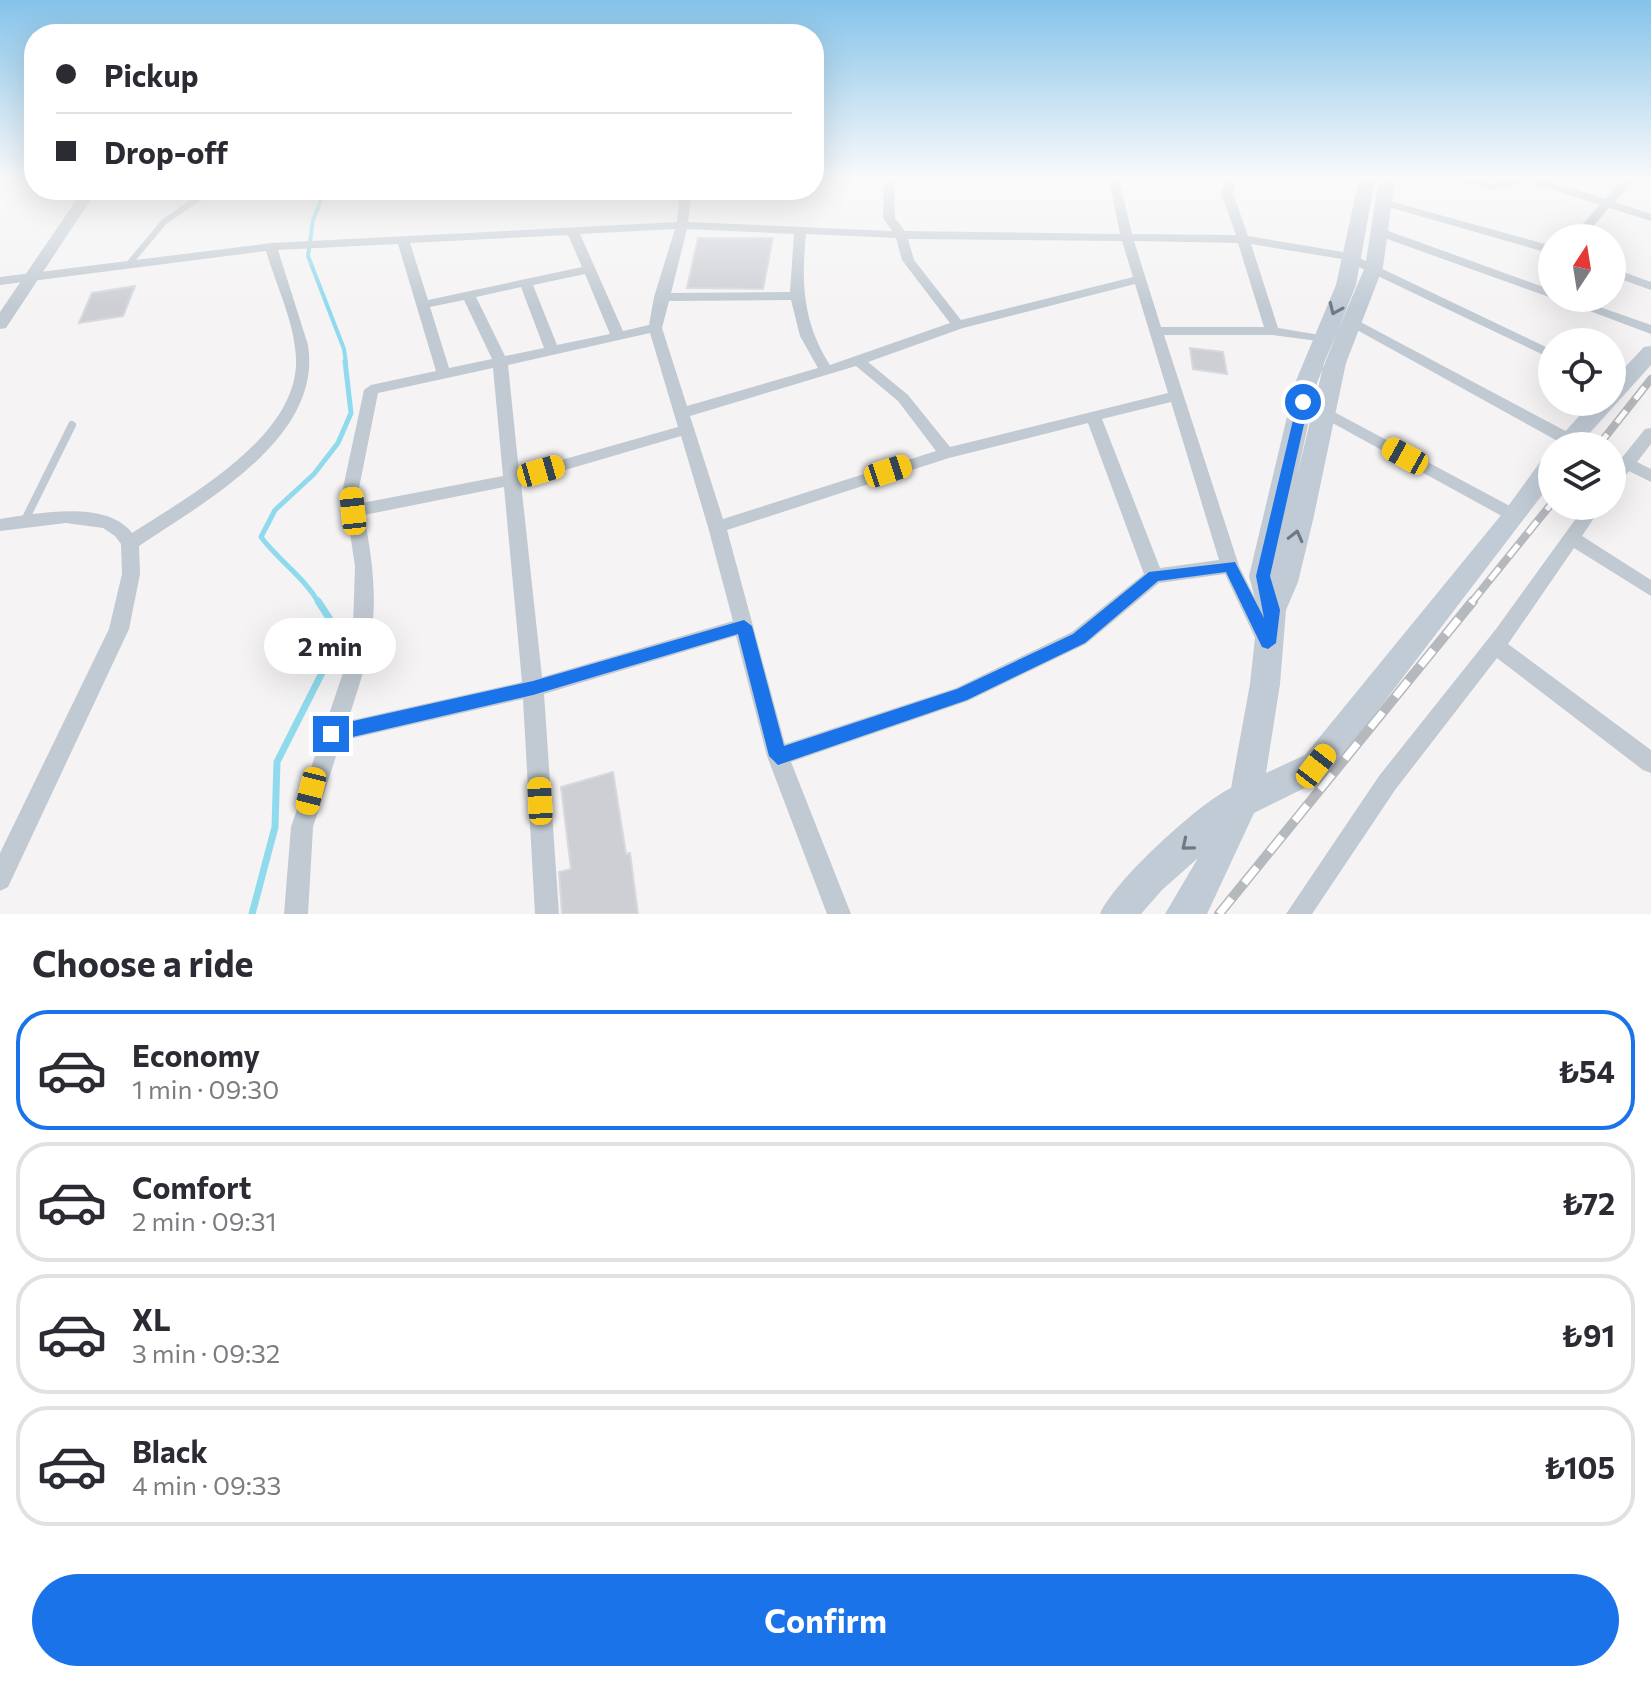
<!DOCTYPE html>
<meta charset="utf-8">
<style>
:root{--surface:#fff;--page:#f2f2f3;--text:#2b2b33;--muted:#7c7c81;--line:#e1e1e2;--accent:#1a73e8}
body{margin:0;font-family:Commissioner,sans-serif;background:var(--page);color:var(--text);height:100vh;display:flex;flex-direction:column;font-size:30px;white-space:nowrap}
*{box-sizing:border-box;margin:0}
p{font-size:26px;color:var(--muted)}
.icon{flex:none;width:44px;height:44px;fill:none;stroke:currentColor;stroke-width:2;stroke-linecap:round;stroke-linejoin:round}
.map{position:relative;height:914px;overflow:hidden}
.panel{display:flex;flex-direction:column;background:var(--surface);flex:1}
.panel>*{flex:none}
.banner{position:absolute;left:24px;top:24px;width:800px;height:176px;border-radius:32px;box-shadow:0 8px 32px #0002;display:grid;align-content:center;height:176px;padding:0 32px;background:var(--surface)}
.needle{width:52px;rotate:12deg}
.fabs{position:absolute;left:1538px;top:224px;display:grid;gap:16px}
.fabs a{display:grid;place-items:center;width:88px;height:88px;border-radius:50%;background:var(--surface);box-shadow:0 8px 32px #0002;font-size:40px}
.end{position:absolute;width:36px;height:36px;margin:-18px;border:10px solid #1a73e8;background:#fff;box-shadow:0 0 0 4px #fff}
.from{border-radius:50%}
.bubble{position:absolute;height:56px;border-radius:28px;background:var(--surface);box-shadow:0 8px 32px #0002;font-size:26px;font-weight:700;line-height:56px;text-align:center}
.car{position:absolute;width:24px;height:48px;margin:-24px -12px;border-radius:10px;box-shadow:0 0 6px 2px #0007;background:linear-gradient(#f5c518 24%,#345 0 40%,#f5c518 0 76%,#345 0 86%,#f5c518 0)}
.banner b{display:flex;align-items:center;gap:28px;height:76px;font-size:30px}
.banner b+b{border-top:2px solid var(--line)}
.banner i{width:20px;height:20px;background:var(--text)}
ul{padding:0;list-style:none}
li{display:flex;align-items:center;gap:24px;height:120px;margin:0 16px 12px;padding:0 16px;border:4px solid var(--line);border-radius:32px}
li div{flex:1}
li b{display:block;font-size:30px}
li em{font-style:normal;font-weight:700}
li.current{border-color:var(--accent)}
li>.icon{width:72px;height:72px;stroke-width:1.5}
h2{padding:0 32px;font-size:36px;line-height:96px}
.action{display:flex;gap:16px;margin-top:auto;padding:16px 32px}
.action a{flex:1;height:92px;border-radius:48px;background:var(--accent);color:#fff;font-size:32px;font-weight:700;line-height:92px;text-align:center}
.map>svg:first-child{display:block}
</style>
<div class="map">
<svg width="1651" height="914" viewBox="0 0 1651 914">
<rect width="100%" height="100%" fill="#f5f3f3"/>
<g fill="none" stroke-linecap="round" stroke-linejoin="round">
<path stroke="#90daee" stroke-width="4" d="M 325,190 L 313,220 L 308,256 L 344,349 L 346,363"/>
<path stroke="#90daee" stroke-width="5" d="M 319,603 C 304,577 279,561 261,537 L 275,510 L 314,474 L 338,443 L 351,413 L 345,361"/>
<path stroke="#90daee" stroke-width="7" d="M 252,914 L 275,827 L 277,762 L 328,661 L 331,621 L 318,601"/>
</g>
<g fill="#cdcfd5" stroke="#d7d9de" stroke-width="2">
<path d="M 698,238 L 773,238 L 763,289 L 687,288 Z"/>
<path d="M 135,286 L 123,316 L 79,323 L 92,293 Z"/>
<path d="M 1190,348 L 1223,352 L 1227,374 L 1193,369 Z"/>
<path d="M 613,772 L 626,854 L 630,853 L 638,914 L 562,914 L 559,872 L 571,869 L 561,787 Z"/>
</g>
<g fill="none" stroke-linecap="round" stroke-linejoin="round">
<g stroke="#c1cad2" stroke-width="6">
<path d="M 88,193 L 104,190"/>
<path d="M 128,265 L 164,222 L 210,190"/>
</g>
<path stroke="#c1cad2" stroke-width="8" d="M 24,522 L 72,425"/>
<g fill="#c1cad2" fill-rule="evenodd">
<path d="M 884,179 L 894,179 L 895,218 L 905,231 L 1120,234 L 1109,179 L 1119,179 L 1132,234 L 1236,235 L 1221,193 L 1227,179 L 1238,179 L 1233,193 L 1248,236 L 1349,253 L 1552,350 L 1552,359 L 1342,259 L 1251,244 L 1278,328 L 1326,336 L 1328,339 L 1326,342 L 1272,335 L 1164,335 L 1239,566 L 1276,640 L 1273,646 L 1266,648 L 1259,646 L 1225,574 L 1159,583 L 1086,644 L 968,701 L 791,762 L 851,914 L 827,914 L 767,756 L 736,636 L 544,694 L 559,914 L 535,914 L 523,699 L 341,741 L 313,827 L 308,914 L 284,914 L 291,827 L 346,664 L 353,627 L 355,566 L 343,488 L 364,390 L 371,385 L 436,371 L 398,244 L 278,250 L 308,345 C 323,438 204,502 139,546 L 140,574 L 129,629 L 8,887 L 0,891 L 0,853 L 109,629 L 122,574 L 121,544 L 115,536 L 103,528 L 66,523 L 0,531 L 0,519 C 37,514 106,499 132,533 C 189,496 300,436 296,357 C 294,321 276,285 266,251 L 0,285 L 0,277 L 271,243 L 677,222 L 680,190 L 692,190 L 688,222 L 892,231 L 883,218 ZM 675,229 L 654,297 L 649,325 L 623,331 L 580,234 ZM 687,229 L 794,234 L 790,292 L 671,293 ZM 806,234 L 896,238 L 902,260 L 950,323 L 830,365 C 803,323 801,283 806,234 ZM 568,235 L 582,267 L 428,300 L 410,243 ZM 908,239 L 1122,241 L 1133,277 L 961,320 L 914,260 ZM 1134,241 L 1238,243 L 1264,327 L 1161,327 ZM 585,274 L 610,334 L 557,345 L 533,285 ZM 1135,284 L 1168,393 L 950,447 L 908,395 L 868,362 L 963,328 ZM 521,287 L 544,348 L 505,356 L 476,297 ZM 464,300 L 492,359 L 449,368 L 430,307 ZM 791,300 L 800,336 L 818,368 L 687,406 L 662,328 L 669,301 ZM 650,333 L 678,427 L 519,472 L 508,365 ZM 856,366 L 898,401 L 936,451 L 723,519 L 690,416 ZM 493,368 L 503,476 L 362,503 L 359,488 L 378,393 ZM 1171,402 L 1219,560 L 1160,568 L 1102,419 ZM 1088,423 L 1144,574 L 1072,632 L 956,688 L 785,744 L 727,530 L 949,458 ZM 681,436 L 708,527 L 733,621 L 542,677 L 521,483 ZM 504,487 L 522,682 L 348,721 C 357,690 369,660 372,629 C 377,590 371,553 364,515 Z"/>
<path d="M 1449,179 L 1471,179 L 1494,184 L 1512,179 L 1542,179 L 1605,199 L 1624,179 L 1635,179 L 1615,202 L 1651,214 L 1651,221 L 1609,208 L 1583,238 L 1570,238 L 1600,205 L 1528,182 L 1494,190 Z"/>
<path d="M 1382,199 L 1552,246 L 1552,254 L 1378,204 L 1376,202 Z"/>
<path d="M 1380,228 L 1552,290 L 1552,298 L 1376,235 L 1376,229 Z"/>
<path d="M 1612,268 L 1651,282 L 1651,290 L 1612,276 Z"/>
<path d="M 1555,298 L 1574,298 L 1651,325 L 1651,334 Z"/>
<path d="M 1353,318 L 1575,436 L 1577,440 L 1575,444 L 1563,444 L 1348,325 L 1346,322 Z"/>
<path d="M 1323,406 L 1521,512 L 1524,516 L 1521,520 L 1509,520 L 1318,415 L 1315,411 Z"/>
<path d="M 1651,428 L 1651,444 L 1637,462 L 1651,469 L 1651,482 L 1629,471 L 1618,485 L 1612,487 L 1612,470 L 1645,429 Z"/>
<path d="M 1585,506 L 1602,506 L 1582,536 L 1651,580 L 1651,596 L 1574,548 L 1508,644 L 1651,750 L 1651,773 L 1643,770 L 1497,658 L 1395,790 L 1312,914 L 1286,914 L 1379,776 L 1496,629 Z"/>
</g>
<path fill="#c1cad2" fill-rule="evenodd" d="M 83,190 L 97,190 L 6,328 L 0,329 L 0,312 Z"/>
<g fill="#c1cbd6" fill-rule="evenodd">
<path d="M 1359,179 L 1375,179 L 1356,285 L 1317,383 L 1297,476 L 1324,363 L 1365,267 L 1379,179 L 1395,179 L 1383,267 L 1346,363 L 1313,520 L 1298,582 L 1286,610 L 1280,684 L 1266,773 L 1305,755 L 1506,509 L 1543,458 L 1552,456 L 1552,482 L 1327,777 L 1254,813 L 1207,914 L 1165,914 L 1198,858 L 1162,890 L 1141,914 L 1100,914 C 1113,882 1199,803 1231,788 L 1250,684 L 1258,610 L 1249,576 L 1295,383 L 1336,285 Z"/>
<path d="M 1651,346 L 1651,365 L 1578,446 L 1552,446 L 1592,402 L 1612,402 L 1612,381 L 1644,347 Z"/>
</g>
<defs>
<g id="rail-far1">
<path d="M 1598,446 L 1651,379"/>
<path d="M 1471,603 L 1552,503"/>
</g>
<path id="rail" d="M 1219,914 L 1473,601"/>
</defs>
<use href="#rail-far1" stroke="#b5b8bd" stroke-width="8"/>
<use href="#rail" stroke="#b5b8bd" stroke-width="10"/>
<use href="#rail-far1" stroke="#fff" stroke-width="5" stroke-dasharray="15" stroke-linecap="butt"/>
<use href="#rail" stroke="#fff" stroke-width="7" stroke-dasharray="20" stroke-linecap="butt"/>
</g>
<defs><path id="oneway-chevron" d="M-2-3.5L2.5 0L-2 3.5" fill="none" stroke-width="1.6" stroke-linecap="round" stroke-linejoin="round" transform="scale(2)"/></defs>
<g stroke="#6e7984">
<use href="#oneway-chevron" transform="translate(1335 309) rotate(114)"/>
<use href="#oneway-chevron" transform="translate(1296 536) rotate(-76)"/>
<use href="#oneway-chevron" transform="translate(1187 845) rotate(140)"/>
</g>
<linearGradient id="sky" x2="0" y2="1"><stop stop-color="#85c3ea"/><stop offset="0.58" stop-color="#fafafa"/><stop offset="1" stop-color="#fafafa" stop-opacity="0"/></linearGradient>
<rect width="1651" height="307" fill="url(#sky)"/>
<path fill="#1a73e8" d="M 1298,399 L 1309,402 L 1270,576 L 1280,610 L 1276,643 L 1268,649 L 1262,647 L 1226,572 L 1158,581 L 1085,643 L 967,700 L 778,765 L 769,756 L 738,634 L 533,695 L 331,742 L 323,734 L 331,726 L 533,681 L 744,620 L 752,626 L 784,746 L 957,689 L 1050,645 L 1073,634 L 1149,572 L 1235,562 L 1264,618 L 1256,576 Z"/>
</svg>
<div class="fabs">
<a><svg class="needle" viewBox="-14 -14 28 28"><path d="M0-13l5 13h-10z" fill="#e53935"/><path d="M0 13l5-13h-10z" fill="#7c7c81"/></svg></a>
<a><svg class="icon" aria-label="locate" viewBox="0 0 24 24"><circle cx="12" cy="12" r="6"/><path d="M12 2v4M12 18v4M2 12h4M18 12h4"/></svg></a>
<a><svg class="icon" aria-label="layers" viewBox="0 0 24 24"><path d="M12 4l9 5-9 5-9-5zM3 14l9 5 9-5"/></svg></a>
</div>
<i class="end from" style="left:1303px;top:402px"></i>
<i class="end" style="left:331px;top:734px"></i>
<div class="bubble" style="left:264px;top:618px;width:132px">2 min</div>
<i class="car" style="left:1405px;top:456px;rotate:299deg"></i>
<i class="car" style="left:541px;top:471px;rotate:74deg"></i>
<i class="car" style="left:888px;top:471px;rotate:72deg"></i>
<i class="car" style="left:353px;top:511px;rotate:354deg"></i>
<i class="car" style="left:1316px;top:766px;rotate:38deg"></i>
<i class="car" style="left:311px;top:791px;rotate:194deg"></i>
<i class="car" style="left:540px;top:801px;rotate:357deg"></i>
<div class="banner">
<b><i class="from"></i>Pickup</b>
<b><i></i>Drop-off</b>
</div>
</div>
<section class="panel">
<h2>Choose a ride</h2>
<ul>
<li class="current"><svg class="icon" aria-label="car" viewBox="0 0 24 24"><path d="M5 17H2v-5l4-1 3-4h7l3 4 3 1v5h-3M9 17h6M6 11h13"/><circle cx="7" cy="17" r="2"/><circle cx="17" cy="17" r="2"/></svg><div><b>Economy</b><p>1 min · 09:30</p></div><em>₺54</em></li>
<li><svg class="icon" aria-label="car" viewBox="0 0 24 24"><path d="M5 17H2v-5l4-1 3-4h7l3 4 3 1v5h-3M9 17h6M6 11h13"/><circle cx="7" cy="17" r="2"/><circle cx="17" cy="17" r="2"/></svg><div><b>Comfort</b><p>2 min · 09:31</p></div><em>₺72</em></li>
<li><svg class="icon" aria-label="car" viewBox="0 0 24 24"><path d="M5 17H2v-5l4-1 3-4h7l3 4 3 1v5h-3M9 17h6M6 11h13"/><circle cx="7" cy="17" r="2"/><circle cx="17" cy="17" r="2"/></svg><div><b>XL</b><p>3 min · 09:32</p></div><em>₺91</em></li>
<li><svg class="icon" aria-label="car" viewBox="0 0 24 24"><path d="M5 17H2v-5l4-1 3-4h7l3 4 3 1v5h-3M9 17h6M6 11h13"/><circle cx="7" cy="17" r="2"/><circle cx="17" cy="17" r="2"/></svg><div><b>Black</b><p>4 min · 09:33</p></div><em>₺105</em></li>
</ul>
<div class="action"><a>Confirm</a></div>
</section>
